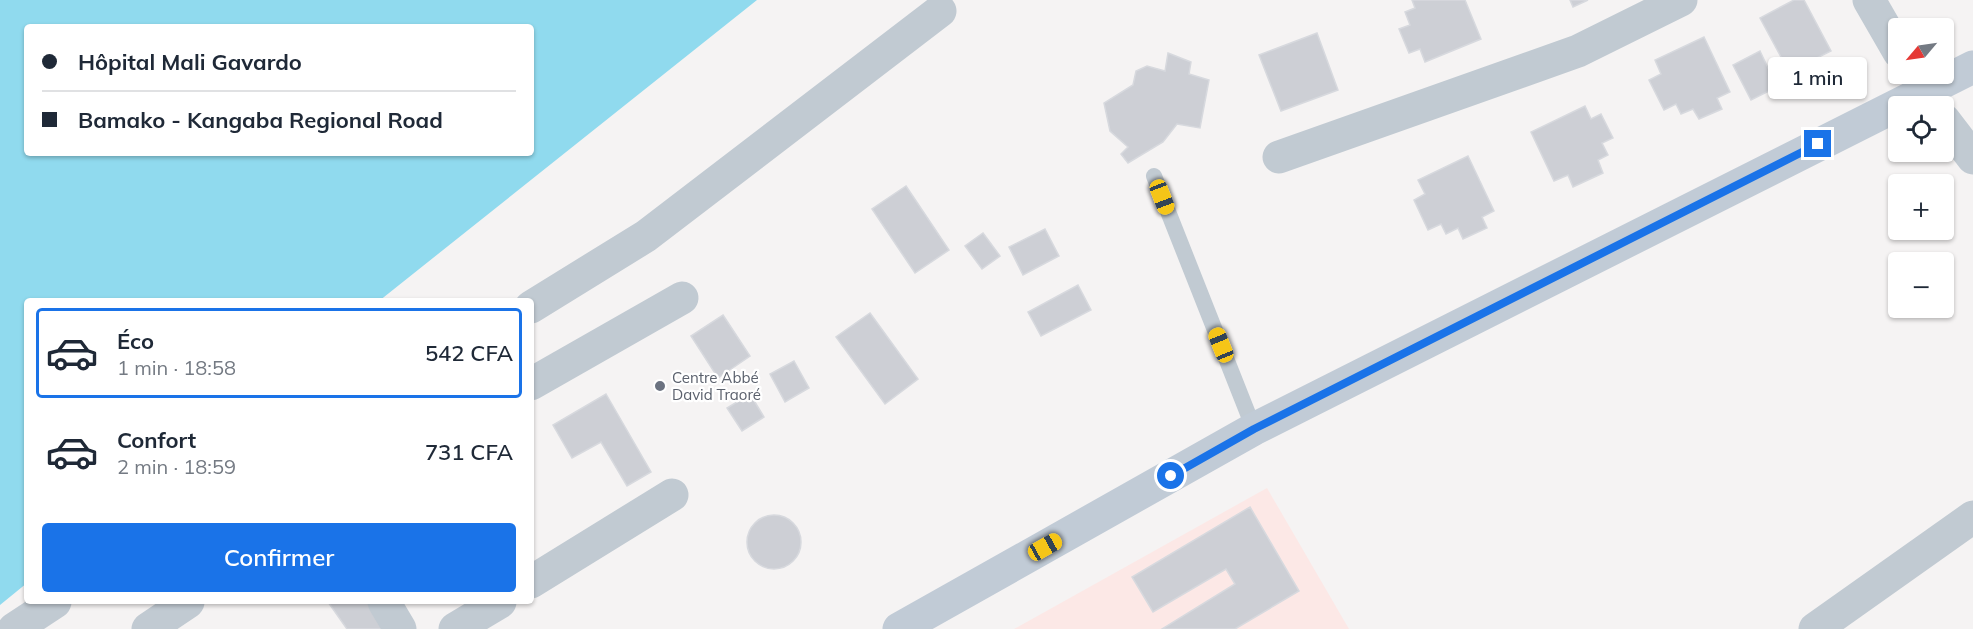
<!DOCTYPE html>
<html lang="fr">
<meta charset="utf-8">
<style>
:root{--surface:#fff;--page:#f6f6f7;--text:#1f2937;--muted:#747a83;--line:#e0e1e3;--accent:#1a73e8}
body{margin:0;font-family:Mulish,sans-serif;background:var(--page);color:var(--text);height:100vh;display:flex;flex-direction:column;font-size:22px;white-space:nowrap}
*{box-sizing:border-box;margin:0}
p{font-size:20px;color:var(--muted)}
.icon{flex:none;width:33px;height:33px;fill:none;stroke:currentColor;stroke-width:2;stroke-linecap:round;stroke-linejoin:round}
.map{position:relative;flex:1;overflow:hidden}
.details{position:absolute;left:24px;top:298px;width:510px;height:306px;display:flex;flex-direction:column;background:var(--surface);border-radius:6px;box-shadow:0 2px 4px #0004}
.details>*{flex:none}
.top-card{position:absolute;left:24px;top:24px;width:510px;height:132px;border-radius:6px;box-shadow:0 2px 4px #0004;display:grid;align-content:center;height:132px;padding:0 18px;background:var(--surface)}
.needle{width:39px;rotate:241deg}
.tools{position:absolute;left:1888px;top:18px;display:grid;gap:12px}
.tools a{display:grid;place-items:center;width:66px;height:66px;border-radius:6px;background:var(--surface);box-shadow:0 2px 4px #0004;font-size:30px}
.end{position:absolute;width:27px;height:27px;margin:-14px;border:8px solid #1a73e8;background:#fff;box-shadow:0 0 0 3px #fff}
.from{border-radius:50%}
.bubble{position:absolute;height:42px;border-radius:6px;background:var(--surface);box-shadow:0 2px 4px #0004;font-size:20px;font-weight:600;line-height:42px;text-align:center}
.car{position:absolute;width:18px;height:36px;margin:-18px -9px;border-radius:8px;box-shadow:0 0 4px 2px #0007;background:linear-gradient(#f5c518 24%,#345 0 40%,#f5c518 0 76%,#345 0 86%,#f5c518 0)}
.top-card b{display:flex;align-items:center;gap:21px;height:57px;font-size:22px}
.top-card b+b{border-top:2px solid var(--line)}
.top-card i{width:15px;height:15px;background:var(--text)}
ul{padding:10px 0 0;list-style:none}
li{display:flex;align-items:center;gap:18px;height:90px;margin:0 12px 9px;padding:0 6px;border:3px solid transparent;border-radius:6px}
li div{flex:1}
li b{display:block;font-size:22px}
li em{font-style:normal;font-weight:600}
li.selected{border-color:var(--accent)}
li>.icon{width:54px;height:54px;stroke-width:1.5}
.cta{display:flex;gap:12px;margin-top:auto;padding:12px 18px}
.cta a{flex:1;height:69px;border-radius:6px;background:var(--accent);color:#fff;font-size:24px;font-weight:600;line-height:69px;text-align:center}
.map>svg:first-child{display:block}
</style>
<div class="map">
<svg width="1973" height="629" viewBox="0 0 1973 629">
<rect width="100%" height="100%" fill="#f5f3f3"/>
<path fill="#fce8e6" d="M 1267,488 L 1349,629 L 1014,629 Z"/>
<path fill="#90daee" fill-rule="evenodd" d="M 0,0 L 757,0 L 379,301 L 27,302 L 27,583 L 0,605 ZM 27,27 L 531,27 L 531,153 L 27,153 Z"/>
<g fill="#cdcfd5" stroke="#d7d9de" stroke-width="1.5">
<path d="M 1412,0 L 1465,0 L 1481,39 L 1425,62 L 1420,49 L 1409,53 L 1399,29 L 1410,25 L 1405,12 L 1415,8 Z"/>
<path d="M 1570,0 L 1588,0 L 1573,7 Z"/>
<path d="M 1794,0 L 1804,0 L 1831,51 L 1789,72 L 1760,18 Z"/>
<path d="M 1317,33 L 1338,90 L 1281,111 L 1259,55 Z"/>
<path d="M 1704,37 L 1730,92 L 1717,98 L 1722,109 L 1699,119 L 1693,109 L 1681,114 L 1676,104 L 1664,110 L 1649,80 L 1661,74 L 1655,60 Z"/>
<path d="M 1760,51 L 1777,87 L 1751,100 L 1733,65 Z"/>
<path d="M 1168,53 L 1191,62 L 1189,74 L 1209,80 L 1200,128 L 1177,124 L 1163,142 L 1128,163 L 1121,154 L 1128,147 L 1110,131 L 1104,103 L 1133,85 L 1136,71 L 1147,66 L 1165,71 Z"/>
<path d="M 1585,106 L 1591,119 L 1601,114 L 1613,138 L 1602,143 L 1608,155 L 1598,160 L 1603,173 L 1573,187 L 1568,175 L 1554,181 L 1531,132 Z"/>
<path d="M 1468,156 L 1494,211 L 1482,217 L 1487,228 L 1463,239 L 1458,228 L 1446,234 L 1441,224 L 1428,230 L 1414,200 L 1425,194 L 1418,180 Z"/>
<path d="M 906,186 L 949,250 L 915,273 L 872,209 Z"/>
<path d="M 1045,229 L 1059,256 L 1023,275 L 1009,247 Z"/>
<path d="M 983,233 L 1000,256 L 982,269 L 965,246 Z"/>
<path d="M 1078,285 L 1091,310 L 1041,336 L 1028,312 Z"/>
<path d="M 870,313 L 918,379 L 885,404 L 836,337 Z"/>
<path d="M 723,315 L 750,356 L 718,378 L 691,336 Z"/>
<path d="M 794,361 L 809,388 L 785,402 L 770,374 Z"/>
<path d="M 606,394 L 651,472 L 627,486 L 601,442 L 572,458 L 553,425 Z"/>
<path d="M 750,394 L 764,417 L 742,431 L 727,408 Z"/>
<path d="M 1250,507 L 1299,591 L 1235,629 L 1162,629 L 1235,584 L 1226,569 L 1153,612 L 1132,577 Z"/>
<circle cx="774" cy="542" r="27"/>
<path d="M 328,602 L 370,602 L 389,629 L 347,629 Z"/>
</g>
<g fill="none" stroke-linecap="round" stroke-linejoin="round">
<path stroke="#c1cad2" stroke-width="16" d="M 1154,176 L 1254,429"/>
<g stroke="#c1cad2" stroke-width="33">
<path d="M 1869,0 L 1899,52"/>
<path d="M 1944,120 L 1973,158"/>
<path d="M 1279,157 L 1578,51 L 1681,0"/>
<path d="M 531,307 L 646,236 L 940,11"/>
<path d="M 531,384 L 682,298"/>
<path d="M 531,582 L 672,495"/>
<path d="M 384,602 L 400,629"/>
<path d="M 14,629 L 55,602"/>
<path d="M 148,629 L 188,602"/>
<path d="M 455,629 L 500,602"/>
<path d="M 1815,629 L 1973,517"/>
</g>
<path stroke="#c1cbd6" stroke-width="33" d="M 899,629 L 1254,429 L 1973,67"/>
</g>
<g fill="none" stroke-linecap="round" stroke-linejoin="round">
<path stroke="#1a73e8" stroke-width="8" d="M 1171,476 L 1254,429 L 1818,144"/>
</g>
<circle fill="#6b7280" stroke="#fff" stroke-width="2" cx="660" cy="386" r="6"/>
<g text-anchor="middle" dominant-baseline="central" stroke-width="4.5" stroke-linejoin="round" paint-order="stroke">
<g font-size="15" fill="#5b616d" stroke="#fff" text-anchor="start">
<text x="672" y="377">Centre Abbé<tspan x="672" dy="17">David Traoré</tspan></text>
</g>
</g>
</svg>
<div class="tools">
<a><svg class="needle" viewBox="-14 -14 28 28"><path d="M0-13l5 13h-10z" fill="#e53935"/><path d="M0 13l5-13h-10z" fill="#747a83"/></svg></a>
<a><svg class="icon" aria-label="locate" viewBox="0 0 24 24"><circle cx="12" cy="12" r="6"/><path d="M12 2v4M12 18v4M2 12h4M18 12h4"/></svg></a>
<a>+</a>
<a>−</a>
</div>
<i class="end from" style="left:1171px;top:476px"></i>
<i class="end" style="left:1818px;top:144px"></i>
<div class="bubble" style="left:1768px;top:57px;width:99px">1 min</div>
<i class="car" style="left:1162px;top:197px;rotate:159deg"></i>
<i class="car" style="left:1221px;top:345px;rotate:338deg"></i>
<i class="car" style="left:1045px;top:547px;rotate:61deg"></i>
<div class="top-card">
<b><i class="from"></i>Hôpital Mali Gavardo</b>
<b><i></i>Bamako - Kangaba Regional Road</b>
</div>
<section class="details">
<ul>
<li class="selected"><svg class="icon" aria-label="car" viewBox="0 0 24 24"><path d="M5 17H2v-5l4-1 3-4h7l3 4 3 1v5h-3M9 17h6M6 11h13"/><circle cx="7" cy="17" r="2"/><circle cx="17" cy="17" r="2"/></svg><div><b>Éco</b><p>1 min · 18:58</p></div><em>542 CFA</em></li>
<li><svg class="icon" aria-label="car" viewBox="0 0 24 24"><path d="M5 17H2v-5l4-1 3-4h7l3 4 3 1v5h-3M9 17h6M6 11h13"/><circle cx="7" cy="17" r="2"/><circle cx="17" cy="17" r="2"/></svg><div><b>Confort</b><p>2 min · 18:59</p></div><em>731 CFA</em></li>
</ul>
<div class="cta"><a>Confirmer</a></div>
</section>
</div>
